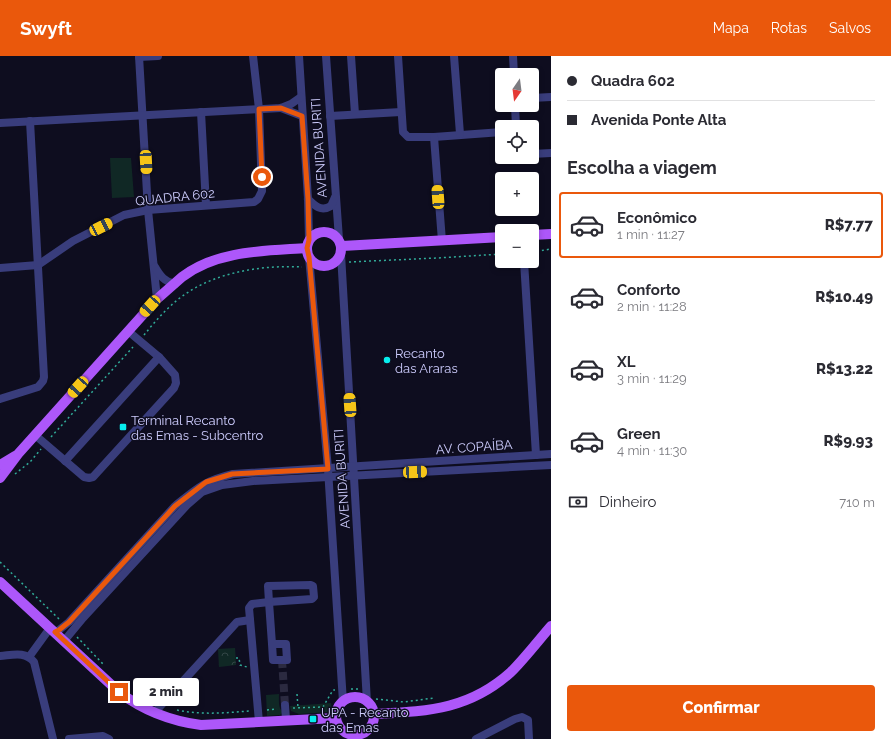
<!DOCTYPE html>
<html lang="pt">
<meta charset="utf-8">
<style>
:root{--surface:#fff;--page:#f7f7f7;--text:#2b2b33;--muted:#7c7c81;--line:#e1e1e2;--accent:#ea580c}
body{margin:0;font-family:Raleway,sans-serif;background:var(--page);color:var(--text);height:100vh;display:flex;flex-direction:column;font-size:15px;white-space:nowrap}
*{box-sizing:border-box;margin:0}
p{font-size:13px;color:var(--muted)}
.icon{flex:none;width:22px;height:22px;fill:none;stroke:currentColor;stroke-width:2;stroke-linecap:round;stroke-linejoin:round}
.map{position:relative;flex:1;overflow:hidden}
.details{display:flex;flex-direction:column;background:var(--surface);width:340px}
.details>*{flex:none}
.guide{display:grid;align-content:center;height:88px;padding:0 16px;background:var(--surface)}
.needle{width:26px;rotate:194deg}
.controls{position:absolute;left:495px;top:12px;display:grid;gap:8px}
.controls a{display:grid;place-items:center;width:44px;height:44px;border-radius:4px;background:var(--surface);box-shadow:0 2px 6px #0003;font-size:20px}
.end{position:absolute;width:18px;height:18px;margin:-9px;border:5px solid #ea580c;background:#fff;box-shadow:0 0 0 2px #fff}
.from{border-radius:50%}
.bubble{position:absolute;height:28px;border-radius:4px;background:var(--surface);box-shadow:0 2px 6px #0003;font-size:13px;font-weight:800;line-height:28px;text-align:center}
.car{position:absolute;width:12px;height:24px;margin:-12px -6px;border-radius:5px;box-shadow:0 0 3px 1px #0007;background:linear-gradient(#f5c518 24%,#345 0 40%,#f5c518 0 76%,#345 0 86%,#f5c518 0)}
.guide b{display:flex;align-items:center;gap:14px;height:38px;font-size:15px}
.guide b+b{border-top:1px solid var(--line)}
.guide i{width:10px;height:10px;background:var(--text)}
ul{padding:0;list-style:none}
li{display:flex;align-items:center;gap:12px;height:66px;margin:0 8px 6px;padding:0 8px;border:2px solid transparent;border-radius:4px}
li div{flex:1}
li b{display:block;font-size:15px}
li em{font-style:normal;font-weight:800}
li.selected{border-color:var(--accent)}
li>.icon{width:36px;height:36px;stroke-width:1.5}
h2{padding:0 16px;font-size:18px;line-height:48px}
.pay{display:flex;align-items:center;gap:10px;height:44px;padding:0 16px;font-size:15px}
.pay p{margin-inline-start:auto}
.action{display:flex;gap:8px;margin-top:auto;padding:8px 16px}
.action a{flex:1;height:46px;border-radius:4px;background:var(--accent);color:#fff;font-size:16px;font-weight:800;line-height:46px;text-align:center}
header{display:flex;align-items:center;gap:24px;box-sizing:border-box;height:56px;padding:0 20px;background:var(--accent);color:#fff}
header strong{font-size:19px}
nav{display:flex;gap:22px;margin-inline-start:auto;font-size:14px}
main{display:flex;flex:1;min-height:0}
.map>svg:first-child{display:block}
</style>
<header>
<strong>Swyft</strong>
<nav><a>Mapa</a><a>Rotas</a><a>Salvos</a></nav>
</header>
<main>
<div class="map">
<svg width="551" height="683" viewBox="0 0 551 683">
<defs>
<pattern id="park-crowns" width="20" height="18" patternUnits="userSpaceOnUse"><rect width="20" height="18" fill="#102825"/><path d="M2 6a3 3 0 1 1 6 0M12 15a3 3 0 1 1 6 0" fill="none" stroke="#324646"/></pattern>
</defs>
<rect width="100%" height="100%" fill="#0e0d1f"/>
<g fill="#102825">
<path d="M 110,102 L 131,102 L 134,141 L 112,142 Z"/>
<path d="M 279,638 C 279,644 278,653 283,656 L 280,659 L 267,660 L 266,639 Z"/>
<path d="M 331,647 L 332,656 L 299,658 L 291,655 L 290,650 Z"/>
</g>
<path fill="url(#park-crowns)" d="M 235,592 L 236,609 L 219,611 L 218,593 Z"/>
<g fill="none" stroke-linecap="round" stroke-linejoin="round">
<path stroke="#2b2a40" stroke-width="8" stroke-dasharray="8 4" stroke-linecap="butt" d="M 282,604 L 285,649"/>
<g stroke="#31ac99" stroke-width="1.5" stroke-dasharray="2 3" stroke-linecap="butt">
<path d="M 532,196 L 551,193"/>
<path d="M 349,206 L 437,202 L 502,198"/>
<path d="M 318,212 L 325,213 L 334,210"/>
<path d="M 144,279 C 157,263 172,246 190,235 C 222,215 265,209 302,211"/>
<path d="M 51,381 L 133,291"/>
<path d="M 15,418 L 30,406 L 41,393"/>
<path d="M 0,506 L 59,563"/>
<path d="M 77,581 L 104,609"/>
<path d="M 236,602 L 239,602 L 240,609 L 247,611"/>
<path d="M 351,633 L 359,633"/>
<path d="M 297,638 L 298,652"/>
<path d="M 376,643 L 404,646 L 434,642"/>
<path d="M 293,652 L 323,651 L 333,634 L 335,634"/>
<path d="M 177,654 C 201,659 225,657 249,655"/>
<path d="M 267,654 L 277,653"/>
</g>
<g stroke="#393d7c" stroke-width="8">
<path d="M 139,0 L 148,154 L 157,243"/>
<path d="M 299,0 L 308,143 L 309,184"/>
<path d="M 326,0 L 339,183"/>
<path d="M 351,0 L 355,58"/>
<path d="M 398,0 L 403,76 L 408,81 L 434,81 L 502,76"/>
<path d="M 454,0 L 460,78"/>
<path d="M 513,0 L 514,19"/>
<path d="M 139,1 L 158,0"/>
<path d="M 532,42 L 551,41"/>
<path d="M 515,49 L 516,71"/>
<path d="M 281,52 L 302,60"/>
<path d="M 201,56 L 206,149"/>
<path d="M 330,60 L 401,56"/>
<path d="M 0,67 L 281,52 L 291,48 L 301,41"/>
<path d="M 434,81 L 442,185"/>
<path d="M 532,98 L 551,97"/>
<path d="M 308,143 C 315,150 321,156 331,150 L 335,141"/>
<path d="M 341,198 L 367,646"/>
<path d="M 309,201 L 328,413 L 343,646"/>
<path d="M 524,205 L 536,399"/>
<path d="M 38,209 L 73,185 L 124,159 L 148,154 L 254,146 L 258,143 L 262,135 L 259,53 L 253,0"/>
<path d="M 155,211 C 160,220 165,226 175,228"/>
<path d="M 0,212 L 38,209"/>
<path d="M 0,343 L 38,331 L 43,325 L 44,321 L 30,65"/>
<path d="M 35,379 L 84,421 L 89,422 L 93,421 L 174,332 L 176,327 L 175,319 L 159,301 L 128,275"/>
<path d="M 65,405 L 159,301"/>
<path d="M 311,529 L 313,530 L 314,541 L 312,543 L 269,546 L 268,530 Z"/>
<path d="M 55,576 L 59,574 L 69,566 L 175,450 C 197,432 204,425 233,418 L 551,398"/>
<path d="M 64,585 L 83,562 L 187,449 L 202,436 L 222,429 L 253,425 L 551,409"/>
<path d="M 0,600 C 13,599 25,595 34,606 L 53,683"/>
<path d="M 29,601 L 50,572"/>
<path d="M 285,649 L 286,664"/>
<path d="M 154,657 L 237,566 L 250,564"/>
<path d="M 259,666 L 249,552 L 252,548 L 269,546 L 272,588 L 286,588 L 287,604 L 273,604 L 272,588"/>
<path d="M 69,683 L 103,680 L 109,683"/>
<path d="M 476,683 L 515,663 L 522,661 L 528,664 L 529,683"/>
</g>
<g stroke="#ad57fa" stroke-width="10">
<circle cx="324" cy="193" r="17"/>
<path d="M 532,179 L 551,178"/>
<path d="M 342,190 L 502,181"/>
<path d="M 0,409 L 15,400"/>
<path d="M 0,422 L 18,398 L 157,243 C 165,236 174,228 182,221 C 217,194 266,195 307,192"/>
<path d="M 0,526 L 119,636 C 144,655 170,665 201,669 L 336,662"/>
<circle cx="355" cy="660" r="19"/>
<path d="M 374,658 C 428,655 469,654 511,616 C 525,602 538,585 551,570"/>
</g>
</g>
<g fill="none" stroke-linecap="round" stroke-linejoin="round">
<path stroke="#ea580c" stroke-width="5" d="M 119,636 L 55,576 L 59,574 L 69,566 L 175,450 L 206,426 L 232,418 L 328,413 L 309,201 L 307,192 L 309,184 L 308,143 L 302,60 L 281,52 L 259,53 L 262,121"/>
</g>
<g fill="#07eeee" stroke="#0e0d1f" stroke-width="1.5">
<circle cx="387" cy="304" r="4"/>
<rect x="119" y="367" width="8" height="8" rx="2"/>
<rect x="309" y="659" width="8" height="8" rx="2"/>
</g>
<g text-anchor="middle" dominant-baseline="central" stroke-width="3" stroke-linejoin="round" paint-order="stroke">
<g font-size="13" fill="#cdccfd" stroke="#0e0d1f">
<text transform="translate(319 92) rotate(-94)">AVENIDA BURITI</text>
<text transform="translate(175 141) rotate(-6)">QUADRA 602</text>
<text transform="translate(474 391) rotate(-4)">AV. COPAÍBA</text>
<text transform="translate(342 423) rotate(-94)">AVENIDA BURITI</text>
</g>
<g font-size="13" fill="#cdccfd" stroke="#0e0d1f" text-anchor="start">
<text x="395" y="297">Recanto<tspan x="395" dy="15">das Araras</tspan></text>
<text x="131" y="364">Terminal Recanto<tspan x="131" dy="15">das Emas - Subcentro</tspan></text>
<text x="321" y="656">UPA - Recanto<tspan x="321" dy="15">das Emas</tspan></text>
</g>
</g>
</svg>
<div class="controls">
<a><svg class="needle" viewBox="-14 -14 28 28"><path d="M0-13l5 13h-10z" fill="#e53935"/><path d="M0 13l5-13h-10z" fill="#7c7c81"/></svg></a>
<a><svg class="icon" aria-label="locate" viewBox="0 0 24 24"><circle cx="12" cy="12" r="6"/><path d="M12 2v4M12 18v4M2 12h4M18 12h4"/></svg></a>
<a>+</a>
<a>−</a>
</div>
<i class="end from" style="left:262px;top:121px"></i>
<i class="end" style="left:119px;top:636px"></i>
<div class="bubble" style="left:133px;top:622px;width:66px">2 min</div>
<i class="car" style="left:146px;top:106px;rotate:177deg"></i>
<i class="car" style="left:438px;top:141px;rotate:356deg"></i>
<i class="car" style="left:101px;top:171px;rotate:64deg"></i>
<i class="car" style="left:150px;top:250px;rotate:222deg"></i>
<i class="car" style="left:78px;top:331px;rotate:222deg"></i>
<i class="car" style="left:350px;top:349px;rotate:356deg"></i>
<i class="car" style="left:415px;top:416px;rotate:87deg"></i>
</div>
<section class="details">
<div class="guide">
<b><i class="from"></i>Quadra 602</b>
<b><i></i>Avenida Ponte Alta</b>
</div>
<h2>Escolha a viagem</h2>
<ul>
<li class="selected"><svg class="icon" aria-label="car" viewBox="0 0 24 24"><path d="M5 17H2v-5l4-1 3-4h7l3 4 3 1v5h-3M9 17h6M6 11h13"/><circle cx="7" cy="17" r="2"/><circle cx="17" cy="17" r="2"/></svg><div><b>Econômico</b><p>1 min · 11:27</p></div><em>R$7.77</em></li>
<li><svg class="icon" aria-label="car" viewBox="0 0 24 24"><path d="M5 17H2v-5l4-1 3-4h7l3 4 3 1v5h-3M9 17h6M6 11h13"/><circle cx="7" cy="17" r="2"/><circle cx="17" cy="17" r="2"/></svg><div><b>Conforto</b><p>2 min · 11:28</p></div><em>R$10.49</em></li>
<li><svg class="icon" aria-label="car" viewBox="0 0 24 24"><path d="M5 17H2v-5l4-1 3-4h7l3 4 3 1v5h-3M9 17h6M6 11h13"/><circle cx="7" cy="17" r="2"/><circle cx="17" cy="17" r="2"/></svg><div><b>XL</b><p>3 min · 11:29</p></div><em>R$13.22</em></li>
<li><svg class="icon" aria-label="car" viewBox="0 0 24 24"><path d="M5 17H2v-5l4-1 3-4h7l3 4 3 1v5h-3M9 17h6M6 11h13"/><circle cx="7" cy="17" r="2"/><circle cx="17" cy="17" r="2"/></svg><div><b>Green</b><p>4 min · 11:30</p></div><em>R$9.93</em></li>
</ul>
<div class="pay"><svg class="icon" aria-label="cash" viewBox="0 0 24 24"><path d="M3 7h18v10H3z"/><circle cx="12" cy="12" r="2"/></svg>Dinheiro<p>710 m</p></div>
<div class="action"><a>Confirmar</a></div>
</section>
</main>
